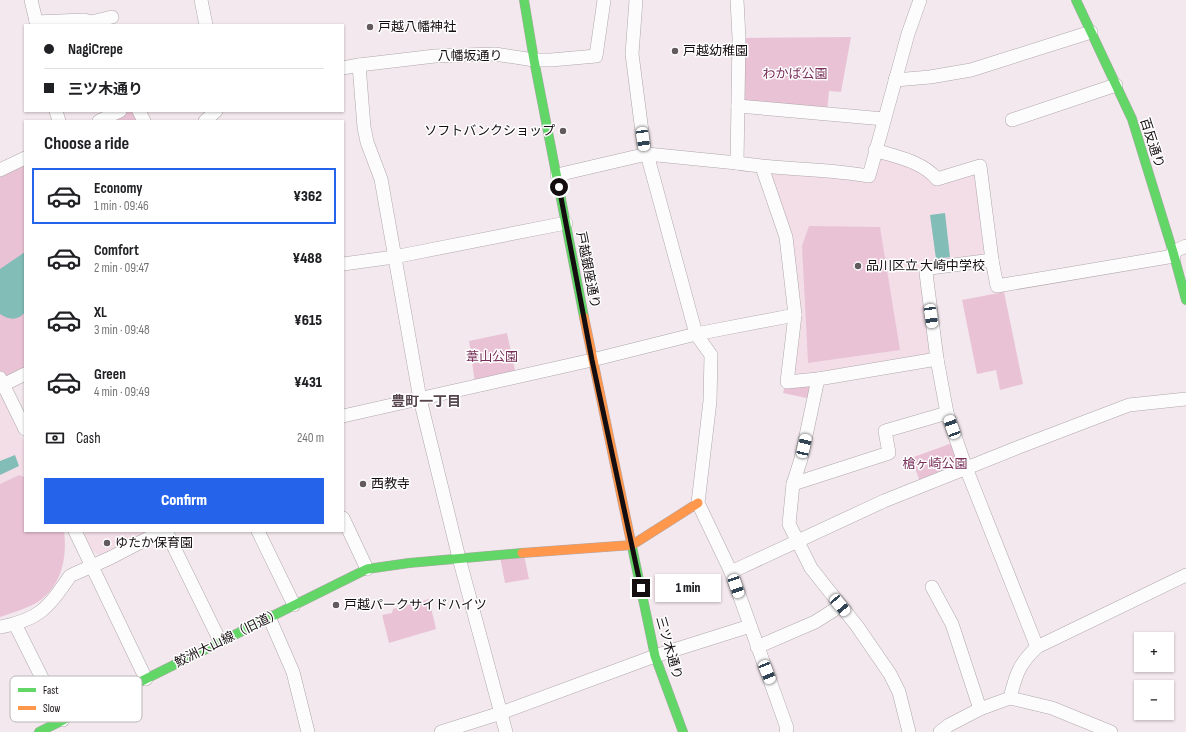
<!DOCTYPE html>
<meta charset="utf-8">
<style>
:root{--surface:#fff;--page:#f2f2f2;--text:#202124;--muted:#757577;--line:#e0e0e0;--accent:#2563eb}
body{margin:0;font-family:"Sofia Sans Condensed","Noto Sans JP",sans-serif;background:var(--page);color:var(--text);height:100vh;display:flex;flex-direction:column;font-size:15px;white-space:nowrap}
*{box-sizing:border-box;margin:0}
p{font-size:13px;color:var(--muted)}
.icon{flex:none;width:22px;height:22px;fill:none;stroke:currentColor;stroke-width:2;stroke-linecap:round;stroke-linejoin:round}
.map{position:relative;flex:1;overflow:hidden}
.sheet{position:absolute;left:24px;top:120px;width:320px;height:412px;display:flex;flex-direction:column;background:var(--surface);border-radius:0px;box-shadow:0 1px 3px #0004}
.sheet>*{flex:none}
.guide{position:absolute;left:24px;top:24px;width:320px;height:88px;border-radius:0px;box-shadow:0 1px 3px #0004;display:grid;align-content:center;height:88px;padding:0 20px;background:var(--surface)}
.tools{position:absolute;left:1134px;top:632px;display:grid;gap:8px}
.tools a{display:grid;place-items:center;width:40px;height:40px;border-radius:0px;background:var(--surface);box-shadow:0 1px 3px #0004;font-size:20px}
.end{position:absolute;width:18px;height:18px;margin:-9px;border:5px solid #150e11;background:#fff;box-shadow:0 0 0 2px #fff}
.from{border-radius:50%}
.bubble{position:absolute;height:28px;border-radius:0px;background:var(--surface);box-shadow:0 1px 3px #0004;font-size:13px;font-weight:800;line-height:28px;text-align:center}
.car{position:absolute;width:12px;height:24px;margin:-12px -6px;border-radius:5px;box-shadow:0 0 3px 1px #0007;background:linear-gradient(#fff 24%,#345 0 40%,#fff 0 76%,#345 0 86%,#fff 0)}
.guide b{display:flex;align-items:center;gap:14px;height:38px;font-size:15px}
.guide b+b{border-top:1px solid var(--line)}
.guide i{width:10px;height:10px;background:var(--text)}
ul{padding:0;list-style:none}
li{display:flex;align-items:center;gap:12px;height:56px;margin:0 8px 6px;padding:0 12px;border:2px solid transparent;border-radius:0px}
li div{flex:1}
li b{display:block;font-size:15px}
li em{font-style:normal;font-weight:800}
li.current{border-color:var(--accent)}
li>.icon{width:36px;height:36px;stroke-width:1.5}
h2{padding:0 20px;font-size:18px;line-height:48px}
.pay{display:flex;align-items:center;gap:10px;height:44px;padding:0 20px;font-size:15px}
.pay p{margin-inline-start:auto}
.button{display:flex;gap:8px;margin-top:auto;padding:8px 20px}
.button a{flex:1;height:46px;border-radius:0px;background:var(--accent);color:#fff;font-size:16px;font-weight:800;line-height:46px;text-align:center}
.map>svg:first-child{display:block}
</style>
<div class="map">
<svg width="1186" height="732" viewBox="0 0 1186 732">
<rect width="100%" height="100%" fill="#f3e8ed"/>
<g fill="#f3dee8">
<path d="M 878,154 L 929,174 L 975,172 L 988,254 L 935,264 L 931,260 L 920,269 L 933,356 L 796,378 L 790,375 L 798,319 L 769,180 L 772,172 L 870,180 Z"/>
<path d="M 0,393 L 25,445 L 25,476 L 19,475 L 0,484 Z"/>
<path d="M 85,531 L 149,531 L 104,554 L 99,555 L 91,550 L 85,537 Z"/>
</g>
<g fill="#e9c3d5">
<path d="M 851,37 L 841,92 L 829,91 L 827,113 L 738,106 L 739,38 Z"/>
<path d="M 120,111 L 139,111 L 144,121 L 100,121 Z"/>
<path d="M 25,158 L 25,374 L 0,378 L 0,171 Z"/>
<path d="M 809,226 L 880,227 L 900,350 L 808,363 L 802,246 Z"/>
<path d="M 1004,292 L 1023,384 L 1000,390 L 996,370 L 977,374 L 962,300 Z"/>
<path d="M 507,333 L 516,375 L 475,383 L 469,341 Z"/>
<path d="M 814,382 L 811,399 L 783,393 L 785,386 Z"/>
<path d="M 955,442 L 964,467 L 921,484 L 911,458 Z"/>
<path d="M 19,475 L 25,477 L 25,531 L 64,531 C 67,555 63,582 42,599 C 30,608 14,612 0,617 L 0,484 Z"/>
<path d="M 524,555 L 529,579 L 505,583 L 500,557 Z"/>
<path d="M 429,599 L 436,629 L 389,643 L 382,615 L 392,613 L 393,609 Z"/>
</g>
<g fill="#83bdb8">
<path d="M 945,213 L 950,257 L 936,259 L 930,215 Z"/>
<path d="M 25,252 L 25,312 C 18,321 9,320 0,314 L 0,269 Z"/>
<path d="M 15,455 L 19,466 L 0,475 L 0,461 Z"/>
</g>
<g fill="none" stroke-linecap="round" stroke-linejoin="round">
<defs>
<g id="street">
<path d="M 31,0 L 37,25"/>
<path d="M 201,0 L 206,25"/>
<path d="M 636,0 L 632,54 L 645,155"/>
<path d="M 36,22 L 84,20 L 91,22 L 112,17"/>
<path d="M 359,65 L 364,127 L 367,142 L 381,179 L 420,399 L 459,558 L 506,732"/>
<path d="M 343,68 L 359,65 L 435,56 L 495,54 L 534,60 L 551,60 L 596,56 L 604,0"/>
<path d="M 895,80 L 930,77 L 971,70 L 1091,32"/>
<path d="M 738,106 L 884,119"/>
<path d="M 56,111 L 59,121"/>
<path d="M 139,111 L 144,121"/>
<path d="M 1012,120 L 1116,85"/>
<path d="M 99,121 L 120,111"/>
<path d="M 205,121 L 216,111"/>
<path d="M 875,150 C 896,157 922,161 937,179 L 980,166 L 992,260"/>
<path d="M 647,154 L 696,334 L 711,355 L 710,401 L 698,503 L 731,572 L 787,728 L 786,732"/>
<path d="M 737,163 C 781,170 825,168 869,176 L 908,34 L 920,0"/>
<path d="M 762,167 L 786,237 L 795,315 L 787,382 L 818,379 L 937,359"/>
<path d="M 0,170 L 25,158"/>
<path d="M 557,175 L 647,154 L 737,163 L 739,38 L 737,0"/>
<path d="M 1173,252 L 1186,246"/>
<path d="M 343,264 L 394,257 L 566,223"/>
<path d="M 0,378 L 25,429"/>
<path d="M 818,379 L 801,459 L 793,484 L 789,524 L 811,568 L 857,626 L 890,674 L 899,692 L 909,732"/>
<path d="M 3,385 L 25,374"/>
<path d="M 343,416 L 592,360 L 696,334 L 795,315"/>
<path d="M 793,484 L 889,453 L 885,431 L 947,413"/>
<path d="M 343,518 L 367,569"/>
<path d="M 75,531 L 146,679"/>
<path d="M 166,531 L 220,641"/>
<path d="M 258,531 L 294,605"/>
<path d="M 731,572 L 884,501 L 1019,447 L 1129,405 L 1186,399"/>
<path d="M 932,587 L 952,624 L 980,709"/>
<path d="M 269,617 L 293,672 L 308,732"/>
<path d="M 15,624 L 63,720"/>
<path d="M 0,627 C 39,620 48,608 70,576 L 74,574 L 110,558 L 162,531"/>
<path d="M 757,647 L 815,622 L 834,610"/>
<path d="M 1037,647 L 966,468 L 947,413 L 937,359 L 926,273 L 930,268 L 992,260 L 997,286 L 1174,256"/>
<path d="M 1010,698 C 1016,674 1019,664 1037,647 L 1186,575"/>
<path d="M 441,732 L 501,713 L 655,656 L 750,626"/>
<path d="M 940,732 L 949,725 L 980,709 L 1010,698 L 1052,708 L 1111,732"/>
</g>
<g id="fast">
<path d="M 524,0 L 534,60 L 584,317"/>
<path d="M 1076,0 L 1132,119 L 1173,252 L 1186,300"/>
<path d="M 631,542 L 655,656 L 683,732"/>
<path d="M 39,732 L 367,569 L 409,563 L 522,553"/>
</g>
<g id="slow">
<path d="M 584,317 L 631,542"/>
<path d="M 522,553 L 632,545 L 698,503"/>
</g>
</defs>
<use href="#street" stroke="#afa7ab" stroke-width="14"/>
<use href="#fast" stroke="#afa7ab" stroke-width="10"/>
<use href="#slow" stroke="#afa7ab" stroke-width="10"/>
<use href="#street" stroke="#fdfcfc" stroke-width="13"/>
<use href="#fast" stroke="#63d668" stroke-width="9"/>
<use href="#slow" stroke="#ff974d" stroke-width="9"/>
</g>
<g fill="none" stroke-linecap="round" stroke-linejoin="round">
<path stroke="#150e11" stroke-width="5" d="M 559,187 L 592,360 L 641,588"/>
</g>
<g fill="#635a5e" stroke="#fff" stroke-width="1.5">
<circle cx="370" cy="27" r="4"/>
<circle cx="675" cy="51" r="4"/>
<circle cx="563" cy="131" r="4"/>
<circle cx="858" cy="266" r="4"/>
<circle cx="363" cy="484" r="4"/>
<circle cx="107" cy="543" r="4"/>
<circle cx="336" cy="605" r="4"/>
</g>
<g text-anchor="middle" dominant-baseline="central" stroke-width="3" stroke-linejoin="round" paint-order="stroke">
<g font-size="13" fill="#150e11" stroke="#fff" text-anchor="start">
<text x="378" y="27">戸越八幡神社</text>
<text x="683" y="51">戸越幼稚園</text>
<text x="555" y="131" text-anchor="end">ソフトバンクショップ</text>
<text x="866" y="266">品川区立 大崎中学校</text>
<text x="371" y="484">西教寺</text>
<text x="115" y="543">ゆたか保育園</text>
<text x="344" y="605">戸越パークサイドハイツ</text>
</g>
<g font-size="13" fill="#150e11" stroke="#fff">
<text x="470" y="56">八幡坂通り</text>
<text transform="translate(1152 143) rotate(72)">百反通り</text>
<text transform="translate(588 270) rotate(79)">戸越銀座通り</text>
<text transform="translate(228 638) rotate(-26)">鮫洲大山線（旧道）</text>
<text transform="translate(669 648) rotate(74)">三ツ木通り</text>
</g>
<g font-size="13" fill="#782e58" stroke="#fff">
<text x="795" y="74">わかば公園</text>
<text x="492" y="357">葦山公園</text>
<text x="935" y="464">槍ヶ崎公園</text>
</g>
<g font-size="14" font-weight="bold" fill="#56454d" stroke="#fff">
<text x="426" y="401">豊町一丁目</text>
</g>
</g>
<rect x="10" y="676" width="132" height="46" rx="6" fill="#fff" stroke="#b9b7b8" stroke-width="1"/>
<rect x="18" y="688" width="18" height="4" fill="#63d668"/>
<rect x="18" y="706" width="18" height="4" fill="#ff974d"/>
<g font-size="11" fill="#150e11">
<text x="43" y="694">Fast</text>
<text x="43" y="712">Slow</text>
</g>
</svg>
<div class="tools">
<a>+</a>
<a>−</a>
</div>
<i class="end from" style="left:559px;top:187px"></i>
<i class="end" style="left:641px;top:588px"></i>
<div class="bubble" style="left:655px;top:574px;width:66px">1 min</div>
<i class="car" style="left:643px;top:139px;rotate:172deg"></i>
<i class="car" style="left:931px;top:316px;rotate:172deg"></i>
<i class="car" style="left:952px;top:427px;rotate:340deg"></i>
<i class="car" style="left:804px;top:446px;rotate:13deg"></i>
<i class="car" style="left:736px;top:586px;rotate:161deg"></i>
<i class="car" style="left:840px;top:605px;rotate:140deg"></i>
<i class="car" style="left:767px;top:672px;rotate:158deg"></i>
<div class="guide">
<b><i class="from"></i>NagiCrepe</b>
<b><i></i>三ツ木通り</b>
</div>
<section class="sheet">
<h2>Choose a ride</h2>
<ul>
<li class="current"><svg class="icon" aria-label="car" viewBox="0 0 24 24"><path d="M5 17H2v-5l4-1 3-4h7l3 4 3 1v5h-3M9 17h6M6 11h13"/><circle cx="7" cy="17" r="2"/><circle cx="17" cy="17" r="2"/></svg><div><b>Economy</b><p>1 min · 09:46</p></div><em>¥362</em></li>
<li><svg class="icon" aria-label="car" viewBox="0 0 24 24"><path d="M5 17H2v-5l4-1 3-4h7l3 4 3 1v5h-3M9 17h6M6 11h13"/><circle cx="7" cy="17" r="2"/><circle cx="17" cy="17" r="2"/></svg><div><b>Comfort</b><p>2 min · 09:47</p></div><em>¥488</em></li>
<li><svg class="icon" aria-label="car" viewBox="0 0 24 24"><path d="M5 17H2v-5l4-1 3-4h7l3 4 3 1v5h-3M9 17h6M6 11h13"/><circle cx="7" cy="17" r="2"/><circle cx="17" cy="17" r="2"/></svg><div><b>XL</b><p>3 min · 09:48</p></div><em>¥615</em></li>
<li><svg class="icon" aria-label="car" viewBox="0 0 24 24"><path d="M5 17H2v-5l4-1 3-4h7l3 4 3 1v5h-3M9 17h6M6 11h13"/><circle cx="7" cy="17" r="2"/><circle cx="17" cy="17" r="2"/></svg><div><b>Green</b><p>4 min · 09:49</p></div><em>¥431</em></li>
</ul>
<div class="pay"><svg class="icon" aria-label="cash" viewBox="0 0 24 24"><path d="M3 7h18v10H3z"/><circle cx="12" cy="12" r="2"/></svg>Cash<p>240 m</p></div>
<div class="button"><a>Confirm</a></div>
</section>
</div>
